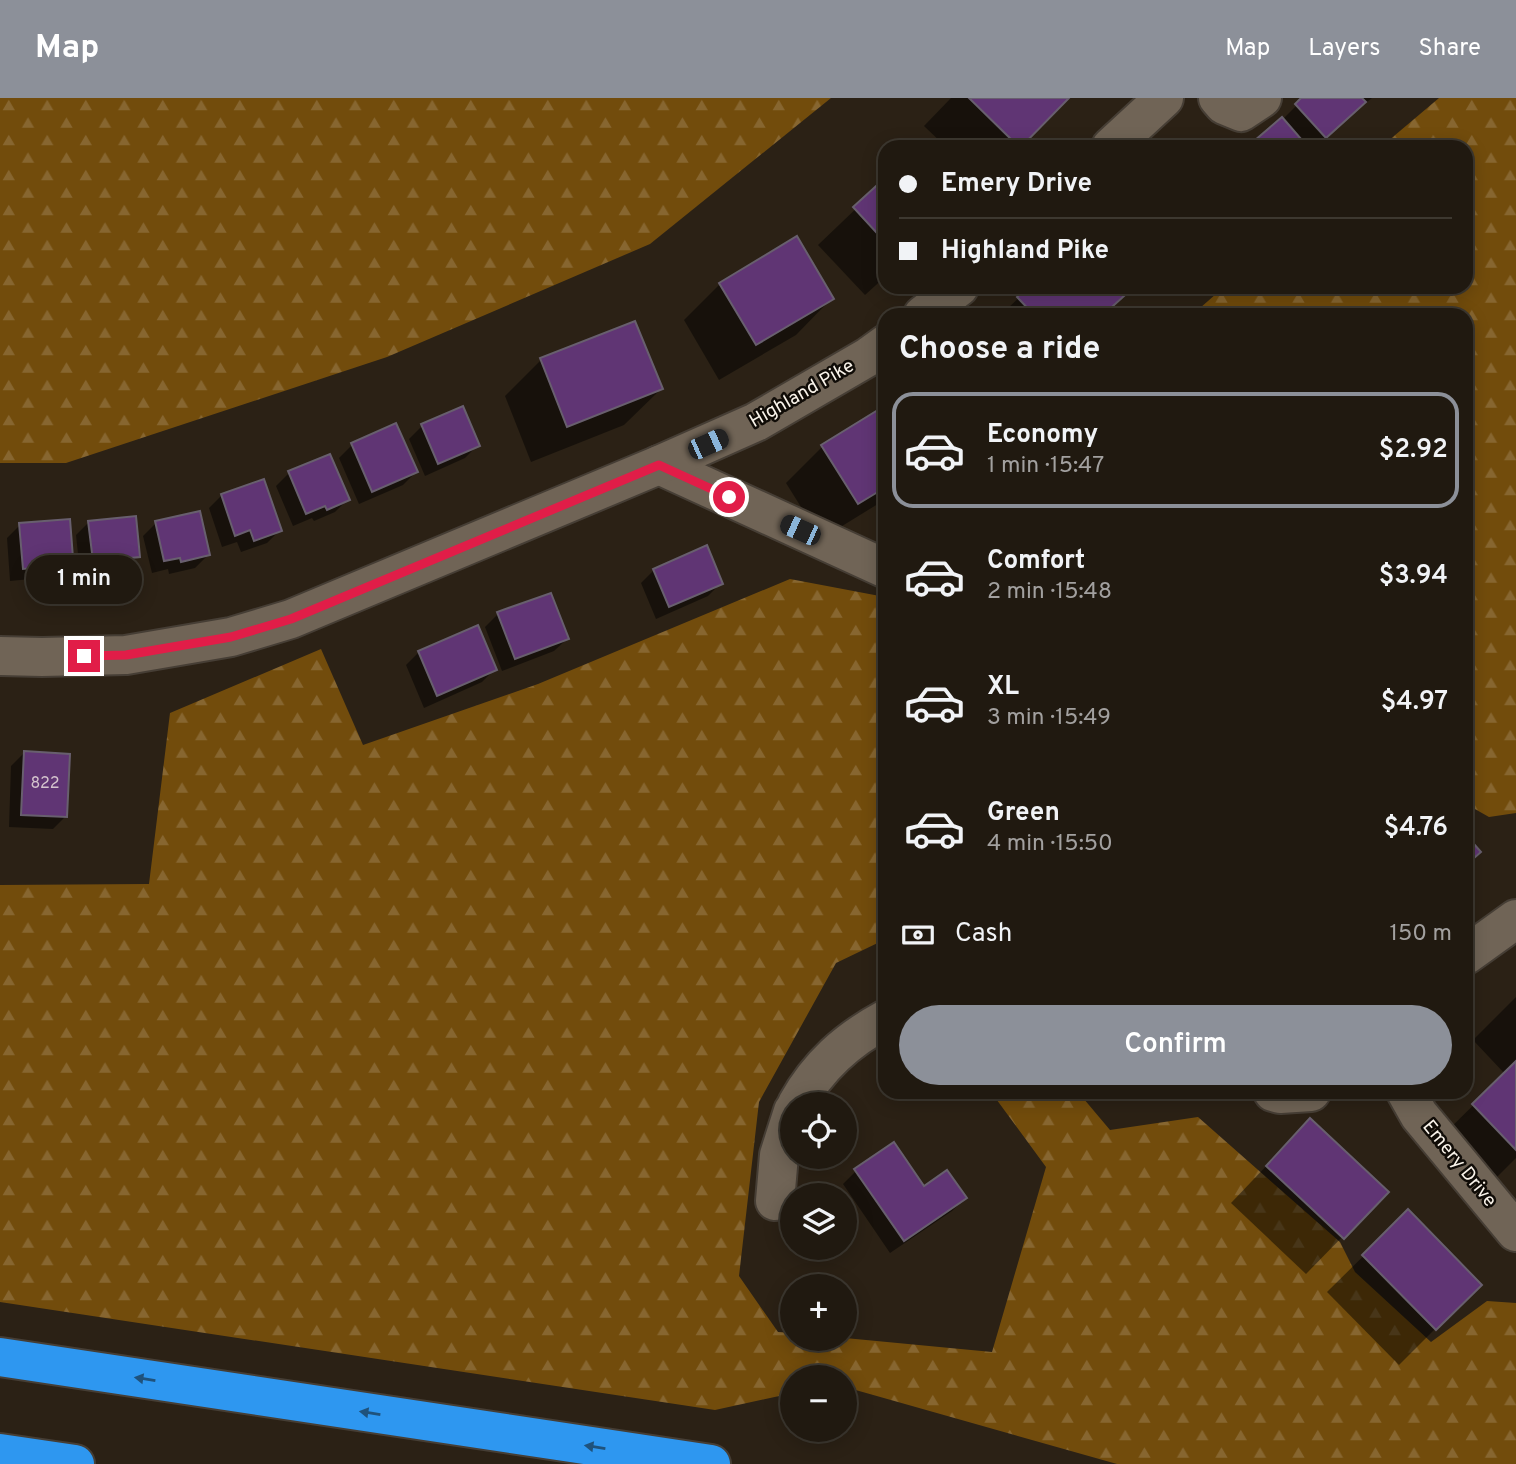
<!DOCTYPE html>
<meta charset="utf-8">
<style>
:root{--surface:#201910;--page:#282219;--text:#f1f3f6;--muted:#a2a09f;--line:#3d3830;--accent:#8c9099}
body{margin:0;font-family:Overpass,sans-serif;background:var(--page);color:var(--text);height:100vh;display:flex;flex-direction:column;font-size:26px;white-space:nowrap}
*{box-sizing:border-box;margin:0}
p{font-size:23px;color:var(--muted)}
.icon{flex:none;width:38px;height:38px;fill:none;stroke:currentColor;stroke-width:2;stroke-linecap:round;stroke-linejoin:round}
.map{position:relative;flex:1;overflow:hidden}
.sheet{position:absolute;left:878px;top:210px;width:595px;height:791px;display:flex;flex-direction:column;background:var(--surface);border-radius:21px;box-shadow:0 4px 18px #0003,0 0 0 2px var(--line)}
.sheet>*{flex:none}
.banner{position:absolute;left:878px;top:42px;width:595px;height:154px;border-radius:21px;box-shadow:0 4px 18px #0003,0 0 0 2px var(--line);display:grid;align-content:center;height:154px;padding:0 21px;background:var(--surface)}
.buttons{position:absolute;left:780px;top:994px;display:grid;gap:14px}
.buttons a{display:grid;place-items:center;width:77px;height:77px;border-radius:50%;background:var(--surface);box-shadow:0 4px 18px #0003,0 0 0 2px var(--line);font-size:35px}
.end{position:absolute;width:32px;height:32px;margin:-16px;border:9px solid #e11d48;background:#fff;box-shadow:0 0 0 4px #fff}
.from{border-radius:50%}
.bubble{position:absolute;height:49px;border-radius:24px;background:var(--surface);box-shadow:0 4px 18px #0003,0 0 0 2px var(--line);font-size:23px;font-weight:600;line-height:49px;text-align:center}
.car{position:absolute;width:21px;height:42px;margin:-21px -10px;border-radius:9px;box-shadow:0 0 5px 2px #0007;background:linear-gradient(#222 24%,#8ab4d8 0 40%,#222 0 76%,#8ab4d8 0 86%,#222 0)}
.banner b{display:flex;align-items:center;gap:24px;height:66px;font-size:26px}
.banner b+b{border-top:2px solid var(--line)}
.banner i{width:18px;height:18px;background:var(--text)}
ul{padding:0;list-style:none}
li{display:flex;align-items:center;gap:21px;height:116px;margin:0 14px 10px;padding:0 7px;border:4px solid transparent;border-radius:21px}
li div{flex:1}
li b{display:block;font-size:26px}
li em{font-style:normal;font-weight:600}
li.current{border-color:var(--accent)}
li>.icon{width:63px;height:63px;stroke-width:1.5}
h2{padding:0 21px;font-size:32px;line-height:84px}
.pay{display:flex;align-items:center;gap:18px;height:77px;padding:0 21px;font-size:26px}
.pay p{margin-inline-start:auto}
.button{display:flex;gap:14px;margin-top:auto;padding:14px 21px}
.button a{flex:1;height:80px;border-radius:42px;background:var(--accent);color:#fff;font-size:28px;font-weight:600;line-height:80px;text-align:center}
header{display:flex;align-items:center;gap:42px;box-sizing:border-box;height:98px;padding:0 35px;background:var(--accent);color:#fff}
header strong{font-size:33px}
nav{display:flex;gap:38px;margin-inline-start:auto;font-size:24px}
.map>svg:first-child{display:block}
</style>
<header>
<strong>Map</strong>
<nav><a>Map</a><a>Layers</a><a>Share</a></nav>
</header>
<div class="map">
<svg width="1516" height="1366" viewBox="0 0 1516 1366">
<defs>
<pattern id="forest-firs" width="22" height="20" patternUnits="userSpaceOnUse" patternTransform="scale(1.75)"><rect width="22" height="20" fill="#724c0c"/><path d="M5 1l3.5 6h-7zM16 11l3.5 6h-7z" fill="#876630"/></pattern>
</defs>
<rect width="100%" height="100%" fill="#2b2115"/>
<g fill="url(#forest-firs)">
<path d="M 0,0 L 831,0 L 650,146 L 387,259 L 66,365 L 0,365 Z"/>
<path d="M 1439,0 L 1516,0 L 1516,715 L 1489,719 L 1466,706 L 1466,217 L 1192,217 L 1224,189 L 1466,189 L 1466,49 L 1381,49 Z"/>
<path d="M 790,481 L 885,499 L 886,841 L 836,865 L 759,1004 L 739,1178 L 778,1234 L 793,1235 L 793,1241 L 845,1240 L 992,1254 L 1046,1069 L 991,994 L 1078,994 L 1110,1032 L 1198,1019 L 1340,1144 L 1355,1174 L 1431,1244 L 1487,1203 L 1516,1205 L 1516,1366 L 1117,1366 L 845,1289 L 845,1279 L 793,1279 L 793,1295 L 715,1312 L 0,1204 L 0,787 L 149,786 L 170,615 L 321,551 L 363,647 L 538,586 Z"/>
</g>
<g fill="#0007">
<path d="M 951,0 L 1067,0 L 1019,49 L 946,49 L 924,28 Z"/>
<path d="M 1304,0 L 1372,0 L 1367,4 L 1365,3 L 1315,49 L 1310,49 L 1303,42 L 1301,44 L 1305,49 L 1250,49 L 1284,20 Z"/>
<path d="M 886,82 L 886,178 L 865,197 L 818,147 Z"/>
<path d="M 720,186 L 832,200 L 796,237 L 719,282 L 684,222 Z"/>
<path d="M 1030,189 L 1131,189 L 1103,217 L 1001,217 Z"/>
<path d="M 1150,189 L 1160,189 L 1155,194 Z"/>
<path d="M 541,262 L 661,291 L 624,327 L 531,364 L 505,298 Z"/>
<path d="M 886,309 L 886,401 L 821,441 L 786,385 L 822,349 Z"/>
<path d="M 462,310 L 478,347 L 465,360 L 425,378 L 409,341 L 422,328 Z"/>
<path d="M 395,327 L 416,374 L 403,387 L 359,406 L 339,360 L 352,347 Z"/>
<path d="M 289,375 L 348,401 L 335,414 L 314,423 L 312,420 L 293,428 L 276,388 Z"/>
<path d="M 222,397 L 280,432 L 267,445 L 241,454 L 237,444 L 222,449 L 209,410 Z"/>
<path d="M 89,424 L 138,458 L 125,471 L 117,472 L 107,482 L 94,483 L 93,474 L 80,475 L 76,437 Z"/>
<path d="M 156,425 L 208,457 L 195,470 L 169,476 L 168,471 L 152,475 L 143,438 Z"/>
<path d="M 20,427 L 73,473 L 60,486 L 31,488 L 31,481 L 10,483 L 7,440 Z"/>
<path d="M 654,472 L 721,485 L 708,498 L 656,521 L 641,485 Z"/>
<path d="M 498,516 L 567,541 L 554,553 L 502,573 L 485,529 Z"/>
<path d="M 419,554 L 495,571 L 482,584 L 424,610 L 406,567 Z"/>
<path d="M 24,655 L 66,718 L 53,731 L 9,729 L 11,668 Z"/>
<path d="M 1516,899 L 1516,1060 L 1484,1092 L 1437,1043 L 1505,976 L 1473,942 Z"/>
<path d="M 1310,1022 L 1386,1094 L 1306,1176 L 1231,1105 Z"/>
<path d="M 856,1073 L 924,1090 L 965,1100 L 952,1113 L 890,1155 L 843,1086 Z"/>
<path d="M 1408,1114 L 1479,1187 L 1399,1267 L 1327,1194 Z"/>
</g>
<g fill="#603574" stroke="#685f6e" stroke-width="2">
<path d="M 969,0 L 1069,0 L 1021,49 L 1019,49 Z"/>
<path d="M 1301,0 L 1362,0 L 1366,4 L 1326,40 L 1295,6 Z"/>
<path d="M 1282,19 L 1308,49 L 1247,49 Z"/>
<path d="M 886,79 L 886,145 L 853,109 Z"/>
<path d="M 797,138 L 834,201 L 756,247 L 719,185 Z"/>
<path d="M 1028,189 L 1134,189 L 1103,217 L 1034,217 L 1017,199 Z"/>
<path d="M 635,223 L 663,291 L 567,329 L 540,260 Z"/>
<path d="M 886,307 L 886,389 L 858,406 L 821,347 Z"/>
<path d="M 463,308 L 480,348 L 438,366 L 421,326 Z"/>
<path d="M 396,325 L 418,374 L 372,394 L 351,345 Z"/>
<path d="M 330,356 L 350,402 L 327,412 L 325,408 L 306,416 L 288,373 Z"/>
<path d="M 264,381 L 282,433 L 254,443 L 250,432 L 235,438 L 221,396 Z"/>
<path d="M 200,413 L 210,457 L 181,464 L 180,460 L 164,463 L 155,423 Z"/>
<path d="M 136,418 L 140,459 L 121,461 L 122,470 L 106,471 L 105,462 L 93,463 L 88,423 Z"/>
<path d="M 70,421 L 74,473 L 44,476 L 43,469 L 23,471 L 19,425 Z"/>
<path d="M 707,447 L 723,486 L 669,509 L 653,471 Z"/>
<path d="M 551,495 L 569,541 L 515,561 L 497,514 Z"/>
<path d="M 478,527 L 497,572 L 437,598 L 418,553 Z"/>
<path d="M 24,653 L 70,656 L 67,719 L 21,717 Z"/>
<path d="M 1466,737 L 1481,754 L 1466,767 Z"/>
<path d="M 1516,963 L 1516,1052 L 1472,1006 Z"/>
<path d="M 1310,1020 L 1389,1094 L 1344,1141 L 1266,1068 Z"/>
<path d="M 894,1044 L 924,1088 L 947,1072 L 967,1100 L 904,1143 L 854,1071 Z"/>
<path d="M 1408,1111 L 1482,1187 L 1436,1232 L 1362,1157 Z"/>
</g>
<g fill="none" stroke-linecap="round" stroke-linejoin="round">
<defs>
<g id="minor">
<path d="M 1218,0 L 1224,7 L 1241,14 L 1262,0"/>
<path d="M 1111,49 L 1164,0"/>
<path d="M 923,217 L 959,189"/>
<path d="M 659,367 L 886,471"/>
<path d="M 0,558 L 42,559 L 126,557 L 231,539 L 291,521 L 659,367 L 756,324 L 868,259 L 886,246"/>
<path d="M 1466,857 L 1516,821"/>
<path d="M 1273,994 L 1280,996 L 1311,994"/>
<path d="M 1406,994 L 1419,1017 L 1516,1134"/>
<path d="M 797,1006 C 818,968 847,942 886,921"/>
<path d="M 775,1103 L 779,1057 L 793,1013"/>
</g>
<g id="highway">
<path d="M 0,1259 L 711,1366"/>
<path d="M 0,1355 L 75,1366"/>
</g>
</defs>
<use href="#minor" stroke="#463e35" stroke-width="42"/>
<use href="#highway" stroke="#463e35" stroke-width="42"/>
<use href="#minor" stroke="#706456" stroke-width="38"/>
<use href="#highway" stroke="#2e97f0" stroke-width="38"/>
</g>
<defs><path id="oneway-solid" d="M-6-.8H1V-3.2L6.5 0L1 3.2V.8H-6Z" transform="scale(1.75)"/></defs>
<g fill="#1f527c">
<use href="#oneway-solid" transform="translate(145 1281) rotate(-171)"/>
<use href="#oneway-solid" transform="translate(370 1315) rotate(-171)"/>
<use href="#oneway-solid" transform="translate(595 1349) rotate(-171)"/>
</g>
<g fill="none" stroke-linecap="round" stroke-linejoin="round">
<path stroke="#e11d48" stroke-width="9" d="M 84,558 L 126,557 L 231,539 L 291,521 L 659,367 L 729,399"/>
</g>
<g text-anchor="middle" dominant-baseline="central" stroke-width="5" stroke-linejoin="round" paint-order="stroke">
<g font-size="16" fill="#d4c4cd">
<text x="45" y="686">822</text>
</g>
<g font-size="19" fill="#faf4eb" stroke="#100c07">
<text transform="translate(802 296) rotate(-30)">Highland Pike</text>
<text transform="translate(1459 1066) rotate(51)">Emery Drive</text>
</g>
</g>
</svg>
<div class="buttons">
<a><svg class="icon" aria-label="locate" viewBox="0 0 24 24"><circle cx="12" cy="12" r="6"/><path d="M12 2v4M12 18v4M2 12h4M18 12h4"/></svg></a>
<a><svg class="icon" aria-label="layers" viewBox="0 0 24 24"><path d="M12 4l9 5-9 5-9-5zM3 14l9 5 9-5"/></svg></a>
<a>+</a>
<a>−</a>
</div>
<i class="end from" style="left:729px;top:399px"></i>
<i class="end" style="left:84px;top:558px"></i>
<div class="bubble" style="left:26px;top:457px;width:116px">1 min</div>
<i class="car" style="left:708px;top:346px;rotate:66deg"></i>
<i class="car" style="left:800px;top:432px;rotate:294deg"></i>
<div class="banner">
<b><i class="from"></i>Emery Drive</b>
<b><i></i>Highland Pike</b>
</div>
<section class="sheet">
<h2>Choose a ride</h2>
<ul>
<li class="current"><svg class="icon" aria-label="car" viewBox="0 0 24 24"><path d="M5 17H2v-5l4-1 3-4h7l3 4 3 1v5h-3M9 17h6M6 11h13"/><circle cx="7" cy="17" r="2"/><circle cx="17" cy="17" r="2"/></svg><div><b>Economy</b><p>1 min · 15:47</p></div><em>$2.92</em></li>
<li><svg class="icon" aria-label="car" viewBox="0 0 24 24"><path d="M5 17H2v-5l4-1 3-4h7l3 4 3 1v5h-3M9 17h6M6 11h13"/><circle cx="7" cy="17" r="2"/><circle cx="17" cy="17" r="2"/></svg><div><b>Comfort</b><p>2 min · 15:48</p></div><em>$3.94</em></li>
<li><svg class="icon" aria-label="car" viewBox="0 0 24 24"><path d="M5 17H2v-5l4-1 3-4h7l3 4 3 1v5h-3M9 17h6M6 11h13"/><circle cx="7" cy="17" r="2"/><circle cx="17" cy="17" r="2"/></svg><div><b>XL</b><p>3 min · 15:49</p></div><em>$4.97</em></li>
<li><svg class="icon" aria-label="car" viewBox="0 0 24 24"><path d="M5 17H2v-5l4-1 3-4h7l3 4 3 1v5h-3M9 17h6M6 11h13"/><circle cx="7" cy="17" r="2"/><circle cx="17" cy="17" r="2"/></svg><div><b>Green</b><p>4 min · 15:50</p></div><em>$4.76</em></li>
</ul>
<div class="pay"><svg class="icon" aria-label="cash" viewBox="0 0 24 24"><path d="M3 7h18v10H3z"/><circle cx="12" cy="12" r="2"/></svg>Cash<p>150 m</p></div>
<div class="button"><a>Confirm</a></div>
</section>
</div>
